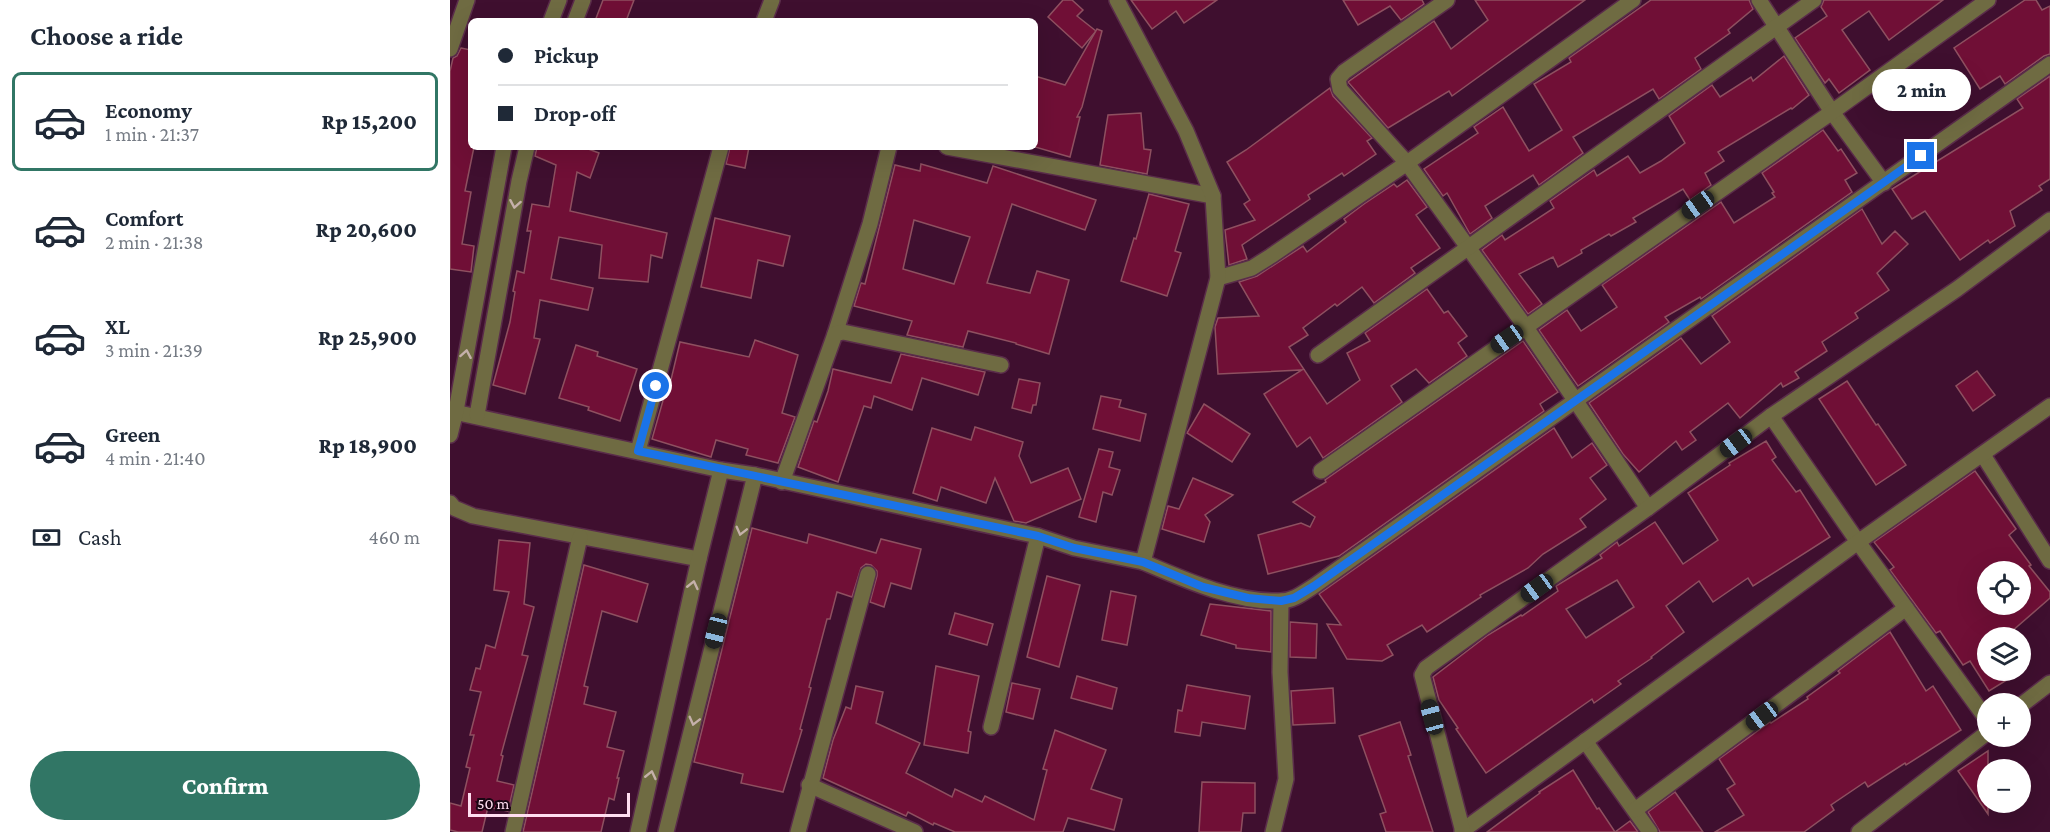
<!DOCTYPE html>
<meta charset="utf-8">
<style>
:root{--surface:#fff;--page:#f2f2f3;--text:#1f2937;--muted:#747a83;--line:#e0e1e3;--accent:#317665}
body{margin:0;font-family:"Crimson Pro",serif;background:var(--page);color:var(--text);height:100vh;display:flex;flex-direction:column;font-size:22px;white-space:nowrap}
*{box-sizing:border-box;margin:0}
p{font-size:20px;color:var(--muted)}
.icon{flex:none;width:33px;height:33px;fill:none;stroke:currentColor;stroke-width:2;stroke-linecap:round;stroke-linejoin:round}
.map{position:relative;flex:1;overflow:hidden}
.side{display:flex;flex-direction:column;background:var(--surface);width:450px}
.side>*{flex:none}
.guide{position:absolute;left:18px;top:18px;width:570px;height:132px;border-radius:9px;box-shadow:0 6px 24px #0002;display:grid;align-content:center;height:132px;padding:0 30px;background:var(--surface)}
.buttons{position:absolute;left:1527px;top:561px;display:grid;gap:12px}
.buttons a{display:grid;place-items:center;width:54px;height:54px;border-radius:50%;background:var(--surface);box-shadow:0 6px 24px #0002;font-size:30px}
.scale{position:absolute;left:18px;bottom:15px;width:162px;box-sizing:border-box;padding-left:6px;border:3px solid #ffdef0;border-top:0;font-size:16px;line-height:21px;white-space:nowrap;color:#ffdef0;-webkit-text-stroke:4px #1a0613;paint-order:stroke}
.end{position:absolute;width:27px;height:27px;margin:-14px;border:8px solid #1a73e8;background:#fff;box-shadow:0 0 0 3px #fff}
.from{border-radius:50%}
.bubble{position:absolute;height:42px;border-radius:21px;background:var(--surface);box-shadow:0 6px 24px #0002;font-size:20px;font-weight:800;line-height:42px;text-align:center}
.car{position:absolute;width:18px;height:36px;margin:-18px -9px;border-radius:8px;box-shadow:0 0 4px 2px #0007;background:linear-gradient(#222 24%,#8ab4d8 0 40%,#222 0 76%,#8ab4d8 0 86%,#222 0)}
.guide b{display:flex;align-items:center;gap:21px;height:57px;font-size:22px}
.guide b+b{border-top:2px solid var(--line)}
.guide i{width:15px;height:15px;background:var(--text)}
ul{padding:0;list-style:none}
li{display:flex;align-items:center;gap:18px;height:99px;margin:0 12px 9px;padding:0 18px;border:3px solid transparent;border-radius:9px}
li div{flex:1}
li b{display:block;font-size:22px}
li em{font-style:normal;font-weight:800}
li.active{border-color:var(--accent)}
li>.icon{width:54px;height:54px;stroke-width:1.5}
h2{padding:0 30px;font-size:27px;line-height:72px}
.pay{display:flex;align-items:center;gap:15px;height:66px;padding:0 30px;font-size:22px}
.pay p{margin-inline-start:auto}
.action{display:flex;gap:12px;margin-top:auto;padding:12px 30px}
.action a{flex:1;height:69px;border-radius:36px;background:var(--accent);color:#fff;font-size:24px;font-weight:800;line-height:69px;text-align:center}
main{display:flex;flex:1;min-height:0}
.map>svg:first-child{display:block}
</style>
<main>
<section class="side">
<h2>Choose a ride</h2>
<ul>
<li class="active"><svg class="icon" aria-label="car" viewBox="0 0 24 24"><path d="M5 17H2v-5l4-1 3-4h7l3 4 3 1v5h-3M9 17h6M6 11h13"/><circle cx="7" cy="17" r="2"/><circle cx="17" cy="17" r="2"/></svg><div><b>Economy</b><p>1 min · 21:37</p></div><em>Rp 15,200</em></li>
<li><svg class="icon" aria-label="car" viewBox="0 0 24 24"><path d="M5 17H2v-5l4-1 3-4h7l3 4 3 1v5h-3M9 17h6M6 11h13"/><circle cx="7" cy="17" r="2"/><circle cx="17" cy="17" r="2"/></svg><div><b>Comfort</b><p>2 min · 21:38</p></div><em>Rp 20,600</em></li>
<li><svg class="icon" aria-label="car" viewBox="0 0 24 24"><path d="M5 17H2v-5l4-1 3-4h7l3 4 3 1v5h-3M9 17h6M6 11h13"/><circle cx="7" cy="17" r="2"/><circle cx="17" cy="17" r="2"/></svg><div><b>XL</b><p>3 min · 21:39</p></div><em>Rp 25,900</em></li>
<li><svg class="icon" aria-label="car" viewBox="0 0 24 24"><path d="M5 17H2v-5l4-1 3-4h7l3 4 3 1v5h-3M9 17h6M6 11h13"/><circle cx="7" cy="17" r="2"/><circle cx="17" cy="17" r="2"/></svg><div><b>Green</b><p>4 min · 21:40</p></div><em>Rp 18,900</em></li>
</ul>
<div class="pay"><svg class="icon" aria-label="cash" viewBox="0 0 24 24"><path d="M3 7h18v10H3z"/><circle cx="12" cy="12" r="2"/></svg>Cash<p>460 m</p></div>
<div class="action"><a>Confirm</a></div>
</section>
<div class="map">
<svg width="1600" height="832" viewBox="0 0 1600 832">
<rect width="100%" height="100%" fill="#3f0f2f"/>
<g fill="#700f36" stroke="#8e5060" stroke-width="1.5" fill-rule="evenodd">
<path d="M 153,0 L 184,0 L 176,21 L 145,21 Z"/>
<path d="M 613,0 L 622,0 L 633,10 L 627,16 L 646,31 L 632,48 L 598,17 Z"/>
<path d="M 681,0 L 767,0 L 734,23 L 726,11 L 702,29 Z"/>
<path d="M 893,0 L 972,0 L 974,4 L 951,20 L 940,6 L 908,25 Z"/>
<path d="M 1025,0 L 1135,0 L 1002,96 L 999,91 L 938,128 L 898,82 L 984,21 L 1001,49 L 1038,20 Z"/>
<path d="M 1201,0 L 1299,0 L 1303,9 L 1278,30 L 1280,33 L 1245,58 L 1251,69 L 1209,99 L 1203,89 L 1123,137 L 1133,153 L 1089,185 L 1083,175 L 1035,206 L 1042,218 L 1020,234 L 997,193 L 993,196 L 974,169 L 1028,133 L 1024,127 L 1053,107 L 1079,151 L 1112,130 L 1084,84 L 1121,62 L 1119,58 Z"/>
<path d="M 1374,0 L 1493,0 L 1439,40 L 1419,11 L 1392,30 L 1420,70 L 1389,93 L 1379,79 L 1375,83 L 1345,38 L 1377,16 L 1371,7 Z"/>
<path d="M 1575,0 L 1586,0 L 1592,10 L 1600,6 L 1600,54 L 1594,56 L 1555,84 L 1550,76 L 1530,89 L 1504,48 Z"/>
<path d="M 647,29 L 652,31 L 632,107 L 627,117 L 630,117 L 620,157 L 585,147 L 585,76 L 615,85 Z"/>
<path d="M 11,48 L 21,50 L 21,147 L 24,147 L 15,191 L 21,192 L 12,244 L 24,246 L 21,272 L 0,269 L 0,71 L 3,58 L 7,56 Z"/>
<path d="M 1334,56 L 1359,95 L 1342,109 L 1341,108 L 1268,152 L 1274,161 L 1255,173 L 1261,185 L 1240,200 L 1233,189 L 1183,218 L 1186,222 L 1161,236 L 1159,234 L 1131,250 L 1132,253 L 1108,267 L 1103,257 L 1069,274 L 1092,304 L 1078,314 L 1032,250 L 1052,235 L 1055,240 L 1104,208 L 1100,201 L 1144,170 L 1147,176 L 1178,156 L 1190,173 L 1211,161 L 1235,143 L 1219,116 L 1262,85 L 1270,97 L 1301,77 L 1303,81 Z"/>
<path d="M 1600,76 L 1600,179 L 1589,186 L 1592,190 L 1560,211 L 1565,226 L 1540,243 L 1538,240 L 1510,260 L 1475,211 L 1462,219 L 1442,189 L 1573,108 L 1567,99 Z"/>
<path d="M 880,88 L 883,96 L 922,138 L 917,141 L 926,154 L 894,176 L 892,173 L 858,195 L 860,199 L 792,245 L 797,259 L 779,265 L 775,230 L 805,220 L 794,204 L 800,200 L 777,162 L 796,150 Z"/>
<path d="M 691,113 L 694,149 L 701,150 L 697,174 L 650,165 L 658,115 Z"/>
<path d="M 1373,130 L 1388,151 L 1391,149 L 1407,173 L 1395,180 L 1402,192 L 1251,299 L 1250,297 L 1215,317 L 1219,322 L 1128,386 L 1089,330 L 1117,310 L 1131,331 L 1167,307 L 1152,285 L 1271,202 L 1284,223 L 1325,197 L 1322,193 L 1324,192 L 1312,173 Z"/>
<path d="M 87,147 L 133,147 L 149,153 L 140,178 L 127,172 L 120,211 L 217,233 L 212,258 L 201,255 L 198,282 L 149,278 L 152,245 L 109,237 L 101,279 L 143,288 L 138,310 L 90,300 L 84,338 L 90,339 L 75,394 L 43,385 L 60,322 L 65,292 L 63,291 L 67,271 L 74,273 L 81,231 L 77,231 L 82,204 L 99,207 L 106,165 L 85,156 Z"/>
<path d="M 280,147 L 299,147 L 295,168 L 276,164 Z"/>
<path d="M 471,164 L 537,183 L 543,166 L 646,200 L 635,230 L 562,204 L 537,283 L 580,293 L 587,271 L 619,280 L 599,354 L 566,344 L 566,343 L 518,331 L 513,347 L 457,335 L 462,321 L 404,306 L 411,283 L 415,284 L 445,165 L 470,171 ZM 464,220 L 520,237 L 504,284 L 453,269 Z"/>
<path d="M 957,180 L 977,207 L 966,215 L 990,248 L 961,268 L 965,273 L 924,303 L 912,287 L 887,306 L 885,304 L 853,328 L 858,335 L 839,347 L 877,404 L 910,380 L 897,353 L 920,341 L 915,333 L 977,289 L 994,313 L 998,311 L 1017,336 L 1008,343 L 1017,356 L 979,383 L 966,369 L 941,386 L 952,402 L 873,458 L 860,437 L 847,447 L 814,394 L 852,370 L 768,374 L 765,327 L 768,318 L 809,316 L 789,282 L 807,276 L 853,246 L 857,252 L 896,222 L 894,219 L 914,204 L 944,184 L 947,187 Z"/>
<path d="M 699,194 L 739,204 L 725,251 L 731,253 L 717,296 L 671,281 L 684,238 L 686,239 Z"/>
<path d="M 1412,209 L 1432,244 L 1445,231 L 1458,244 L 1427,273 L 1439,290 L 1405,313 L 1408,318 L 1372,342 L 1377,351 L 1345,372 L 1349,378 L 1333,387 L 1331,383 L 1290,418 L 1278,403 L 1240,432 L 1246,440 L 1232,450 L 1226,441 L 1189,472 L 1173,454 L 1139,403 L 1231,338 L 1251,364 L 1280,342 L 1262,316 Z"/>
<path d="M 265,218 L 340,236 L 333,266 L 308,260 L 301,298 L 251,287 Z"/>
<path d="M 305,340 L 348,355 L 332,413 L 345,417 L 328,463 L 296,455 L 298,449 L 266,440 L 261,457 L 202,439 L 218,383 L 220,384 L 230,342 L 299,357 Z"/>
<path d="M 1073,341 L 1108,392 L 1090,404 L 1094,411 L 889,556 L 818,574 L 808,535 L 851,523 L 860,527 L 865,517 L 843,502 L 876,482 L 875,480 Z"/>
<path d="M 126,345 L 148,352 L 147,356 L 187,369 L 170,421 L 138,410 L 139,407 L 109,398 Z"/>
<path d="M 451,354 L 535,372 L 528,395 L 472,378 L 462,410 L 424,396 L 421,408 L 414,406 L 388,482 L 348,467 L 364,421 L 367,422 L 378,391 L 383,369 L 441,383 Z"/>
<path d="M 1527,371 L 1545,395 L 1523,411 L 1506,386 Z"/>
<path d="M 569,379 L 590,383 L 586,405 L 583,405 L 581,413 L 562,408 Z"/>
<path d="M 1397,381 L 1426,425 L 1428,424 L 1456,465 L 1426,485 L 1369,399 Z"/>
<path d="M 651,396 L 671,400 L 669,407 L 696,414 L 690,441 L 643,429 Z"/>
<path d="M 754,404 L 800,434 L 782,462 L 737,433 Z"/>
<path d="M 525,427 L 573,442 L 569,456 L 581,483 L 618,468 L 631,499 L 576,523 L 564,521 L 545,478 L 536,503 L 491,487 L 487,501 L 463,493 L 482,428 L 521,440 Z"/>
<path d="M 1104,428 L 1122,458 L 1142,443 L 1157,465 L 1140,478 L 1156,499 L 1130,519 L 1136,527 L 1093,554 L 1078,568 L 1030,595 L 1031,597 L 977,632 L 972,625 L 937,645 L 943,655 L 932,661 L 897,659 L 877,624 L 891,625 L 869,594 Z"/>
<path d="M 1316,441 L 1326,457 L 1322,460 L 1346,492 L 1350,490 L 1380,537 L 1303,586 L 1298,578 L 1263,602 L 1249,581 L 1216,606 L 1234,632 L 1201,657 L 1202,658 L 1168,681 L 1171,684 L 1144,703 L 1142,699 L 1036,773 L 1006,729 L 1008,728 L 989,700 L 983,677 L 1038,635 L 1071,615 L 1072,616 L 1108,591 L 1106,586 L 1152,558 L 1150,555 L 1167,542 L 1169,546 L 1205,522 L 1233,564 L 1268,540 L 1238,493 L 1280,465 L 1279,463 ZM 1167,580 L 1184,607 L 1136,638 L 1116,609 Z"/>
<path d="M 649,449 L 663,452 L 659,467 L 670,470 L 662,495 L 653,492 L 646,522 L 629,517 Z"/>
<path d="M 1525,471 L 1566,529 L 1559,535 L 1581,565 L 1579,566 L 1600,592 L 1600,598 L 1554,638 L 1538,638 L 1538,670 L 1573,670 L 1539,691 L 1520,661 L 1513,665 L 1490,631 L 1486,633 L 1440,570 L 1444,567 L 1424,542 ZM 1538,572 L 1570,572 L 1570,604 L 1538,604 Z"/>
<path d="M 743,478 L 783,495 L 755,515 L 760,522 L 754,542 L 712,529 L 718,506 L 729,509 Z"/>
<path d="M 302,528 L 357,543 L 359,534 L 426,553 L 431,539 L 471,549 L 461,589 L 441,583 L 434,607 L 420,602 L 427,576 L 427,571 L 421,565 L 416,564 L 411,568 L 402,597 L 387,592 L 380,619 L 377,619 L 359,687 L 361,688 L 350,729 L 352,730 L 333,792 L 291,783 L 293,774 L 244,762 Z"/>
<path d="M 49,540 L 80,543 L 74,604 L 84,607 L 72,655 L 78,656 L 51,755 L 53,756 L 47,781 L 64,785 L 58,811 L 38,807 L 32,832 L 8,832 L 0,830 L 0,803 L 11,806 L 20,768 L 16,767 L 24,735 L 20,735 L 31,692 L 20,690 L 26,668 L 30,669 L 36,645 L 45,648 L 59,592 L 44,590 Z"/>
<path d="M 134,565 L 198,584 L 187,622 L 152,611 L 134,686 L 138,687 L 134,704 L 166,712 L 157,747 L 174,751 L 167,778 L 169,778 L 164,800 L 159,798 L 151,832 L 73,832 Z"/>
<path d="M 597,576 L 630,585 L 609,667 L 577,657 Z"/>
<path d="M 661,591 L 686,596 L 677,645 L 652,640 Z"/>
<path d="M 760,604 L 821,611 L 821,652 L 786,648 L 786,645 L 751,635 Z"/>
<path d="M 505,613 L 543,624 L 537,645 L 499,634 Z"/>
<path d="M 840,622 L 867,624 L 866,658 L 840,657 Z"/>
<path d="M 1440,632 L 1476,691 L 1483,686 L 1511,730 L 1456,765 L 1455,763 L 1418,787 L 1415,782 L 1381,805 L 1384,810 L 1354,832 L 1265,832 L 1294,815 L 1277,789 L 1285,784 L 1269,759 L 1320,722 L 1321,723 L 1358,699 L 1357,697 L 1390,673 L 1388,671 Z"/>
<path d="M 486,666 L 529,676 L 518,731 L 521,732 L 518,753 L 474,745 Z"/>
<path d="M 627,676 L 667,688 L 662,709 L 621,698 Z"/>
<path d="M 562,683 L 590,689 L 583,719 L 556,712 Z"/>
<path d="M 737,685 L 800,696 L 795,729 L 752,722 L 750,736 L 725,732 L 728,710 L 732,711 Z"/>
<path d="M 406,686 L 433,692 L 426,723 L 470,743 L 456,773 L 502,797 L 505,789 L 532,802 L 535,796 L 584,820 L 597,770 L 593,769 L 605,730 L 656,750 L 641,789 L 672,799 L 664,830 L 618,818 L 613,832 L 505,832 L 484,823 L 483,825 L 458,812 L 456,816 L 373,778 L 383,740 L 396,707 L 401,709 Z"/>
<path d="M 883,688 L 885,723 L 843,725 L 841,691 Z"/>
<path d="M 950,722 L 961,755 L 958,756 L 983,832 L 936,832 L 930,814 L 936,812 L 909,736 Z"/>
<path d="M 1538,751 L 1538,814 L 1508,771 Z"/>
<path d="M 1123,770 L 1147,809 L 1149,808 L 1165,832 L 1180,821 L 1188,832 L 1037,832 L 1090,793 L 1089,792 Z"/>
<path d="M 752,782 L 805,783 L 805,813 L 793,813 L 791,832 L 749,832 Z"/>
<path d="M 1225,792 L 1253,832 L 1210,832 L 1198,812 Z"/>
</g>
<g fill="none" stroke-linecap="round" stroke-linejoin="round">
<defs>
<g id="minor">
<path d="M 997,0 L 894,72 L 888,79 L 890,89 L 957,163 L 1075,326 L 1198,508"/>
<path d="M 1309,0 L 1382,112 L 1434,183"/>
<path d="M 101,21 L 109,0"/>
<path d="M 125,21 L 133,0"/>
<path d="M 314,21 L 322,0"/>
<path d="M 0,49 L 17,0"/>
<path d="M 497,147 L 763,196"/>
<path d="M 768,278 L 802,268 L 821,256 L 957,163 L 1183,0"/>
<path d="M 385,334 L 420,224 L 439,147"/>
<path d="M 868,355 L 1364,0"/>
<path d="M 0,411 L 271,470 L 305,475 L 588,536 L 624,548 L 693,562 L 768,278 L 763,196 L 736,131 L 667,0"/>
<path d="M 27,415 L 69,181 L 77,147"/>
<path d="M 1321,416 L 1408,542 L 1538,721"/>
<path d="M 0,435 L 6,411 L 54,147"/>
<path d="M 188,451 L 271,147"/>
<path d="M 1533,455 L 1600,561"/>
<path d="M 871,471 L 1382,112 L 1538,0"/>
<path d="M 332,482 L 385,334 L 393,332 L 551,365"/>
<path d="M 0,503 L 4,508 L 23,516 L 249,559"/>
<path d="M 693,562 C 733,579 786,603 830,601 C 843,601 853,593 864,586 L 1600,64"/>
<path d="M 1570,706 L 1600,683"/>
<path d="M 541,727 L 588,536"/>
<path d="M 1135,741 L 1200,832"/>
<path d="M 359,785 L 465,832"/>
<path d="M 1185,810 L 1456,608"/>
<path d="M 1012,831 L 1408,542 L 1600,406"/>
<path d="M 63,832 L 130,537"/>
<path d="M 188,832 L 249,559 L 271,470"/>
<path d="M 216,832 L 305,475"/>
<path d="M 348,832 L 418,574"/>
<path d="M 823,832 L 836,779 L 830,672 L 831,601"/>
<path d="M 1013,832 L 972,675 L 976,668 L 1198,508 L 1321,416 L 1507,289 L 1600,220"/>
<path d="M 1409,832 L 1538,732"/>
</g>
</defs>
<use href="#minor" stroke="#5a2c4a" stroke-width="18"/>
<use href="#minor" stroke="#6f6b42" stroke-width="15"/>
</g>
<defs><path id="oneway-chevron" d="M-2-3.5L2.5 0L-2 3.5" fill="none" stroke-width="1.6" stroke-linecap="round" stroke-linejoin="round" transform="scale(1.5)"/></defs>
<g stroke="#c5b0aa">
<use href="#oneway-chevron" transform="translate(65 204) rotate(100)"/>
<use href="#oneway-chevron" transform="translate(16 354) rotate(-80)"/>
<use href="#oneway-chevron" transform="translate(291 531) rotate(104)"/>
<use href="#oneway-chevron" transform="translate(243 585) rotate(-77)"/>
<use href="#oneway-chevron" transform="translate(244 721) rotate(104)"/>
<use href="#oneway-chevron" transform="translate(201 775) rotate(-77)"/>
</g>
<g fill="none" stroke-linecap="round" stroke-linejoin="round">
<path stroke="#1a73e8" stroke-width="8" d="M 206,386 L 188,451 L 588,536 L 624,548 L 693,562 L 753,587 L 798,598 L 831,601 L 844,598 L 864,586 L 1471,156"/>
</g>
</svg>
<div class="buttons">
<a><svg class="icon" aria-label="locate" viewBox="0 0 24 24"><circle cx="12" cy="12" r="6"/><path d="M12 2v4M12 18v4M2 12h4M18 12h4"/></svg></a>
<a><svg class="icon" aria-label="layers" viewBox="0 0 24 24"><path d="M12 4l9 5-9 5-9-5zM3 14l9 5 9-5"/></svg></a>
<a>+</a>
<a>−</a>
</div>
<div class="scale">50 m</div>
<i class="end from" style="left:206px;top:386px"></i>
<i class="end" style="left:1471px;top:156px"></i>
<div class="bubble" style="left:1422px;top:69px;width:99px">2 min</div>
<i class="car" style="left:1248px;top:205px;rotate:235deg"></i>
<i class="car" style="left:1057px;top:339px;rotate:235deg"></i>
<i class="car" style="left:1286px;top:443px;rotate:233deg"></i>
<i class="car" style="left:1087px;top:588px;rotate:234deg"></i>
<i class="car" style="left:266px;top:631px;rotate:194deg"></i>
<i class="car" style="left:1312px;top:716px;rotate:233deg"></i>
<i class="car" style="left:982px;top:717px;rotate:345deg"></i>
<div class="guide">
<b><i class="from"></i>Pickup</b>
<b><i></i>Drop-off</b>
</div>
</div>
</main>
